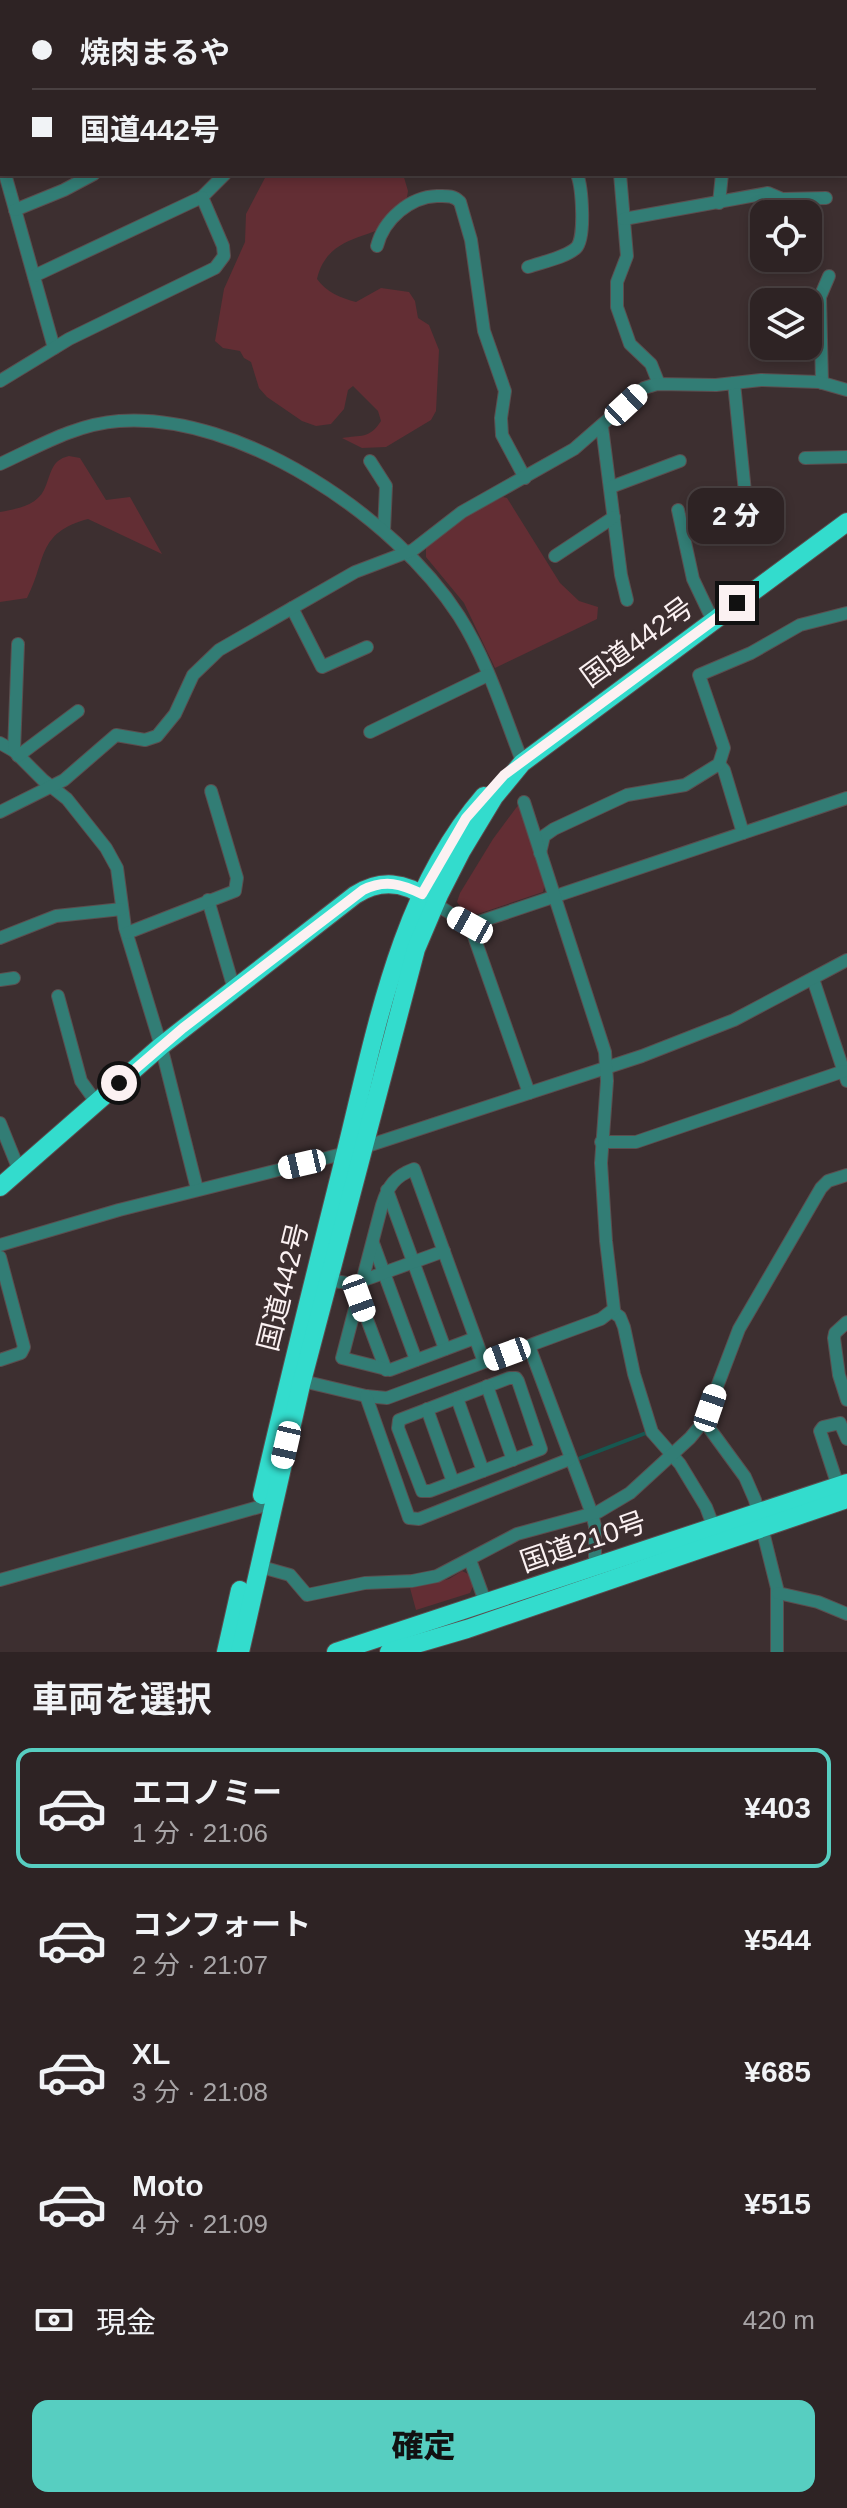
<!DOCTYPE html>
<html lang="ja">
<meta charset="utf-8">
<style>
:root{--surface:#2e2324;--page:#3a2f31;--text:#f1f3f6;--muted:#a7a4a6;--line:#494041;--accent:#57cec1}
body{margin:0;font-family:Arial,"Noto Sans JP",sans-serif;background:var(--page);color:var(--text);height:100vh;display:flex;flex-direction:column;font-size:30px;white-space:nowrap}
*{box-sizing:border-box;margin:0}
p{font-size:26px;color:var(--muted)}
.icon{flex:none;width:44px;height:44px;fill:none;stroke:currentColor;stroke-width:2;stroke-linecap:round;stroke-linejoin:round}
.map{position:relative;height:1652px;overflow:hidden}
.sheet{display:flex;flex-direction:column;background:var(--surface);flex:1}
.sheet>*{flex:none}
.banner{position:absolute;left:0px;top:0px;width:848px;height:176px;box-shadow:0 4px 12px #0003,0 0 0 2px var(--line);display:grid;align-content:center;height:176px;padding:0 32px;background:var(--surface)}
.controls{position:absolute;left:750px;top:200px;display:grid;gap:16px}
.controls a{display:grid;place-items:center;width:72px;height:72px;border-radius:16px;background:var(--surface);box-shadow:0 4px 12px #0003,0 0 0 2px var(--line);font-size:40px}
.end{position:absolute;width:36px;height:36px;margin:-18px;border:10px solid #fbf1f2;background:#111;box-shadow:0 0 0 4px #111}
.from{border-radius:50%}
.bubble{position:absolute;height:56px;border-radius:16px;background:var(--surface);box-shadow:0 4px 12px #0003,0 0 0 2px var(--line);font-size:26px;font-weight:800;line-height:56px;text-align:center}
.car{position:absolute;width:24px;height:48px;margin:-24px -12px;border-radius:10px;box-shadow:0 0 6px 2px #0007;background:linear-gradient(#fff 24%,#345 0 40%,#fff 0 76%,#345 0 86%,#fff 0)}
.banner b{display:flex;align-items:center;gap:28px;height:76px;font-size:30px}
.banner b+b{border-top:2px solid var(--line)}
.banner i{width:20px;height:20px;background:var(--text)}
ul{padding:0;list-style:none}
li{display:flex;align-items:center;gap:24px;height:120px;margin:0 16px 12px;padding:0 16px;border:4px solid transparent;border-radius:16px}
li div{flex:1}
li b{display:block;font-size:30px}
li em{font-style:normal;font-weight:800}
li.current{border-color:var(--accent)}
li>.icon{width:72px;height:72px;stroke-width:1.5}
h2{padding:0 32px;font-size:36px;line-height:96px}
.pay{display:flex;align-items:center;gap:20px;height:88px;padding:0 32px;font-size:30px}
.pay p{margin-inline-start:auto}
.action{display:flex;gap:16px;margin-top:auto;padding:16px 32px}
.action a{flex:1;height:92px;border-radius:16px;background:var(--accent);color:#111;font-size:32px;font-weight:800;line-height:92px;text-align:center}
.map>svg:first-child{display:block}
</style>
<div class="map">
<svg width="847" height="1652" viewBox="0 0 847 1652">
<rect width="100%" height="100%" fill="#3d2f30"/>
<g fill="#632e34">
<path d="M 267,174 L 403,174 L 408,191 L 404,216 C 373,241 328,232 317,279 C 326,292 341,298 356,302 L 381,288 L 409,292 L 415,301 L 418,318 L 429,325 L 439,350 L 436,411 L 431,420 L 386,447 L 362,448 L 342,438 C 360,435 370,439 381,421 L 378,411 L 353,386 L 348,390 L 344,409 L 331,424 L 316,426 L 302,421 L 267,397 L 259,388 L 251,362 L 244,358 L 240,351 L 223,348 L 215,341 L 224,289 L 245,242 L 246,214 Z"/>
<path d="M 69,456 L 80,458 L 106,500 L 130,497 L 162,554 L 88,519 C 36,533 47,560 27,598 L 0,602 L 0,512 C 16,509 36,506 44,490 C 51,476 50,460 69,456 Z"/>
<path d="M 503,497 L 507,498 L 560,583 L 579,601 L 598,607 L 597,619 L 495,668 L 464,603 L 426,557 L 426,548 L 459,519 Z"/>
<path d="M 519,804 L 545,883 L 543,892 L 478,914 L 465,913 L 457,902 L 460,893 L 493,839 Z"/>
<path d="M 462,1571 C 471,1574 476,1584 470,1593 L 416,1610 L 410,1588 L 449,1579 Z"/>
</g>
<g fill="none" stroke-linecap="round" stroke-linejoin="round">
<path stroke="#175750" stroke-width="4" d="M 578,1459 L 646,1433 L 649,1436"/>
<defs>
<g id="minor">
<path d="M 263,0 L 268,2"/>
<path d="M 82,2 L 84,0"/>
<path d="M 184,2 L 185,0"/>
<path d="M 312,2 L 312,0"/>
<path d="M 443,2 L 445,0"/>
<path d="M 0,58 L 2,57"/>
<path d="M 846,98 L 847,99"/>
<path d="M 0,144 L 2,143"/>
<path d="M 0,156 L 2,163"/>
<path d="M 5,174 L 54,348"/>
<path d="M 620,174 L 627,256 L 617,282 L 617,307 L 630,344 L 651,364 L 659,384"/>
<path d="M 719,203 L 722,174"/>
<path d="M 15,210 L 64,190 L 94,174"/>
<path d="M 624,219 L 768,193 L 782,199 L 826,198"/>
<path d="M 377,246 C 384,219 410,197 437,196 C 447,196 453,195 460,202 L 471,240 L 484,331 L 505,391 L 501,418 L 502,435 L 525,478"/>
<path d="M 528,267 C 542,262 565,258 576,248 C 586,238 582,187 577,174"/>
<path d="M 34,276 L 202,197 L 225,174"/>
<path d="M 0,381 L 69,339 L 215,268 L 224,256 L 223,246 L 202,197"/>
<path d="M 734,383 L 745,492"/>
<path d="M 822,383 L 820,297 L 829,276"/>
<path d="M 602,427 L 621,575 L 627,600"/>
<path d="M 805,458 L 847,457"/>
<path d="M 370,461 L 386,486 L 384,531"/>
<path d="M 0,464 C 39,446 76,424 119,421 C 240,412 395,517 459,616 C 487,660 503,712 522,761"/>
<path d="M 611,487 L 680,461"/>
<path d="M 678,510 L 693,579 L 713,621"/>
<path d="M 555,556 L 614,517"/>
<path d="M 292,608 L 322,667 L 367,647"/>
<path d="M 370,732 L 488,675"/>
<path d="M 0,743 L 14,751 L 43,780 L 67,799 L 106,848 L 117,868 L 125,928 L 161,1046 L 197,1189"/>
<path d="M 14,751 L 18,644"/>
<path d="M 18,756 L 78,711"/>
<path d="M 719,764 L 724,770 L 743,833"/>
<path d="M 0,812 L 64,780 L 116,735 L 145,740 L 157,736 L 175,714 L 193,675 L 219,650 L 355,572 L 413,550 L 462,512 L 574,449 L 644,388 L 657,384 L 716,385 L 761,380 L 819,382 L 847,390"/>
<path d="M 540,853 L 544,836 L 554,829 L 627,795 L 685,785 L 719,764 L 724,748 L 699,675 L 751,653 L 800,625 L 847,613"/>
<path d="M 208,900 L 234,989"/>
<path d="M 435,904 L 470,925 L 529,1093"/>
<path d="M 470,925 L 847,798"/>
<path d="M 127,933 L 235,891 L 237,878 L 211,791"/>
<path d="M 0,938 L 56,916 L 122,909"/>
<path d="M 813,979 L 847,1081"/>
<path d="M 0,980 L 14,978"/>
<path d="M 58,996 L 81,1081 L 96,1102"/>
<path d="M 0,1123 L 19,1170"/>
<path d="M 601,1142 L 636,1142 L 844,1071"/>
<path d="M 387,1190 L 445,1349"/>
<path d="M 373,1243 L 416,1360"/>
<path d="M 0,1245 L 119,1210 L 346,1153 L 642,1056 L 734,1020 L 847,960"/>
<path d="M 0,1257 L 24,1347 L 21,1353 L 0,1360"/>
<path d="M 328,1280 L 353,1284 L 444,1251"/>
<path d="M 359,1298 L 386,1370"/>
<path d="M 613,1312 L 620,1317 L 624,1327 L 634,1374 L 652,1432 L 680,1464 L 706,1507 L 714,1528"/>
<path d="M 847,1322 L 835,1333 L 834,1338 L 839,1375 L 847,1400"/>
<path d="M 475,1338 L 390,1370 L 342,1358 L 382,1205 C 388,1186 395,1176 414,1169 L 484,1362"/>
<path d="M 529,1346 L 592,1514 L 595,1526 L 595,1568"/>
<path d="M 509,1378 L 516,1378 L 518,1381 L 541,1449 L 430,1491 L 422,1491 L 398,1428 L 399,1420 Z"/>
<path d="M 294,1379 L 366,1396 L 387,1398 L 601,1319 L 614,1309 L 606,1241 L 601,1163 L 607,1081 L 605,1052 L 524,802"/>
<path d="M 487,1386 L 513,1460"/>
<path d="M 366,1396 L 409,1518 L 419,1519 L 570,1459"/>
<path d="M 457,1398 L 483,1471"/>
<path d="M 427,1409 L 453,1482"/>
<path d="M 704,1421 L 745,1477 L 755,1500 L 777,1588 L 777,1652"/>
<path d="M 838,1486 L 820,1431 L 823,1427 L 840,1423 L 847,1439"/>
<path d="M 470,1560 L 486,1604"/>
<path d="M 258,1566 L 290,1575 L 307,1595 L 365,1583 L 412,1581 L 437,1576 L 517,1534 L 598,1512 L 630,1493 L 690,1438 L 704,1421 L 739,1329 L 821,1188 L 828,1181 L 847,1175"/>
<path d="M 0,1580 L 259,1507"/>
<path d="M 778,1593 L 818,1602 L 847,1614"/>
</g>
<g id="highway">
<path d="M 0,1187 L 161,1046 L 355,895 C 380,879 405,881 429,900"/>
<path d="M 262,1495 C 288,1382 316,1271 344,1159 C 375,1036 398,895 484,796"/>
<path d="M 226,1652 L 240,1590"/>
<path d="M 240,1652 L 301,1385 L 416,949 L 439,895 L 462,850 L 494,797 L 522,763 L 847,522"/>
<path d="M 336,1652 L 847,1483"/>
<path d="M 389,1652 L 467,1629 L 847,1499"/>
</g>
</defs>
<use href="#minor" stroke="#5b4e4f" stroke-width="14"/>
<use href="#highway" stroke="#5b4e4f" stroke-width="20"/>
<use href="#minor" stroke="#327d75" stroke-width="12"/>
<use href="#highway" stroke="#33dccd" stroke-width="18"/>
</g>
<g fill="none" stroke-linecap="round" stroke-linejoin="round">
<path stroke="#fbf1f2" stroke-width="10" d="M 119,1083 L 183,1028 L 363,890 C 385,879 401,884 422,894 L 466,818 L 504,775 L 737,603"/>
</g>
<g text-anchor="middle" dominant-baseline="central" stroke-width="6" stroke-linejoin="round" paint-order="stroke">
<g font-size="28" fill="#fbf1f2" stroke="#3d2f30">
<text transform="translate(637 642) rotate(-36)">国道442号</text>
<text transform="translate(283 1287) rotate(-76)">国道442号</text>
<text transform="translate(583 1542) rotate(-19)">国道210号</text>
</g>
</g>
</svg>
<div class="controls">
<a><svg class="icon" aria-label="locate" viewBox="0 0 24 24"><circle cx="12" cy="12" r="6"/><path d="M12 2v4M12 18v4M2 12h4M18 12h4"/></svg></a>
<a><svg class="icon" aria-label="layers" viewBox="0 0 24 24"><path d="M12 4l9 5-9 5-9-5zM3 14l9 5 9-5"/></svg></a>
</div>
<i class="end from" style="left:119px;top:1083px"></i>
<i class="end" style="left:737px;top:603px"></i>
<div class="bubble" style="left:688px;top:488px;width:96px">2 分</div>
<i class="car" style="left:626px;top:405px;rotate:47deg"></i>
<i class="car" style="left:470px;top:925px;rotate:299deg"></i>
<i class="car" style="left:302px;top:1164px;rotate:257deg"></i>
<i class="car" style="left:359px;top:1298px;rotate:160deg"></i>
<i class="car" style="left:507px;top:1354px;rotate:250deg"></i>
<i class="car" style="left:710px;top:1408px;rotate:19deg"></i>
<i class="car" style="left:286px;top:1445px;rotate:193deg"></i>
<div class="banner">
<b><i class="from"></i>焼肉まるや</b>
<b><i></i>国道442号</b>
</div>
</div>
<section class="sheet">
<h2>車両を選択</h2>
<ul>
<li class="current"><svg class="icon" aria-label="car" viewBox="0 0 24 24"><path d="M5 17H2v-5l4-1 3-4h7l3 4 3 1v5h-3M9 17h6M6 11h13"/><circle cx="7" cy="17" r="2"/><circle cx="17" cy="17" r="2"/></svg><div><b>エコノミー</b><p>1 分 · 21:06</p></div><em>¥403</em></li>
<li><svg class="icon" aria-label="car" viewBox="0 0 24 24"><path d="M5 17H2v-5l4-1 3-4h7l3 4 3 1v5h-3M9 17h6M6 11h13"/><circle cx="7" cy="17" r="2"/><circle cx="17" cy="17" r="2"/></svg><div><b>コンフォート</b><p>2 分 · 21:07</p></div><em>¥544</em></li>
<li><svg class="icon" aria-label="car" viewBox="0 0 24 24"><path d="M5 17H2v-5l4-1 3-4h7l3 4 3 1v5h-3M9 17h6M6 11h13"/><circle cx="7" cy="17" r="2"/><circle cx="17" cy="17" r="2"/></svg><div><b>XL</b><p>3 分 · 21:08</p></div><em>¥685</em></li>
<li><svg class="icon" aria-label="car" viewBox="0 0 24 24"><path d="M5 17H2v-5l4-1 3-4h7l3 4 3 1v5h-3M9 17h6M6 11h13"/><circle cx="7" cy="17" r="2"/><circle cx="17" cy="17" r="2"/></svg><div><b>Moto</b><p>4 分 · 21:09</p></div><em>¥515</em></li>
</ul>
<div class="pay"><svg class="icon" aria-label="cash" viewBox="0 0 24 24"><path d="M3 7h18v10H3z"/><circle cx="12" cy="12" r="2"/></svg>現金<p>420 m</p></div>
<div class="action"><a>確定</a></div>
</section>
